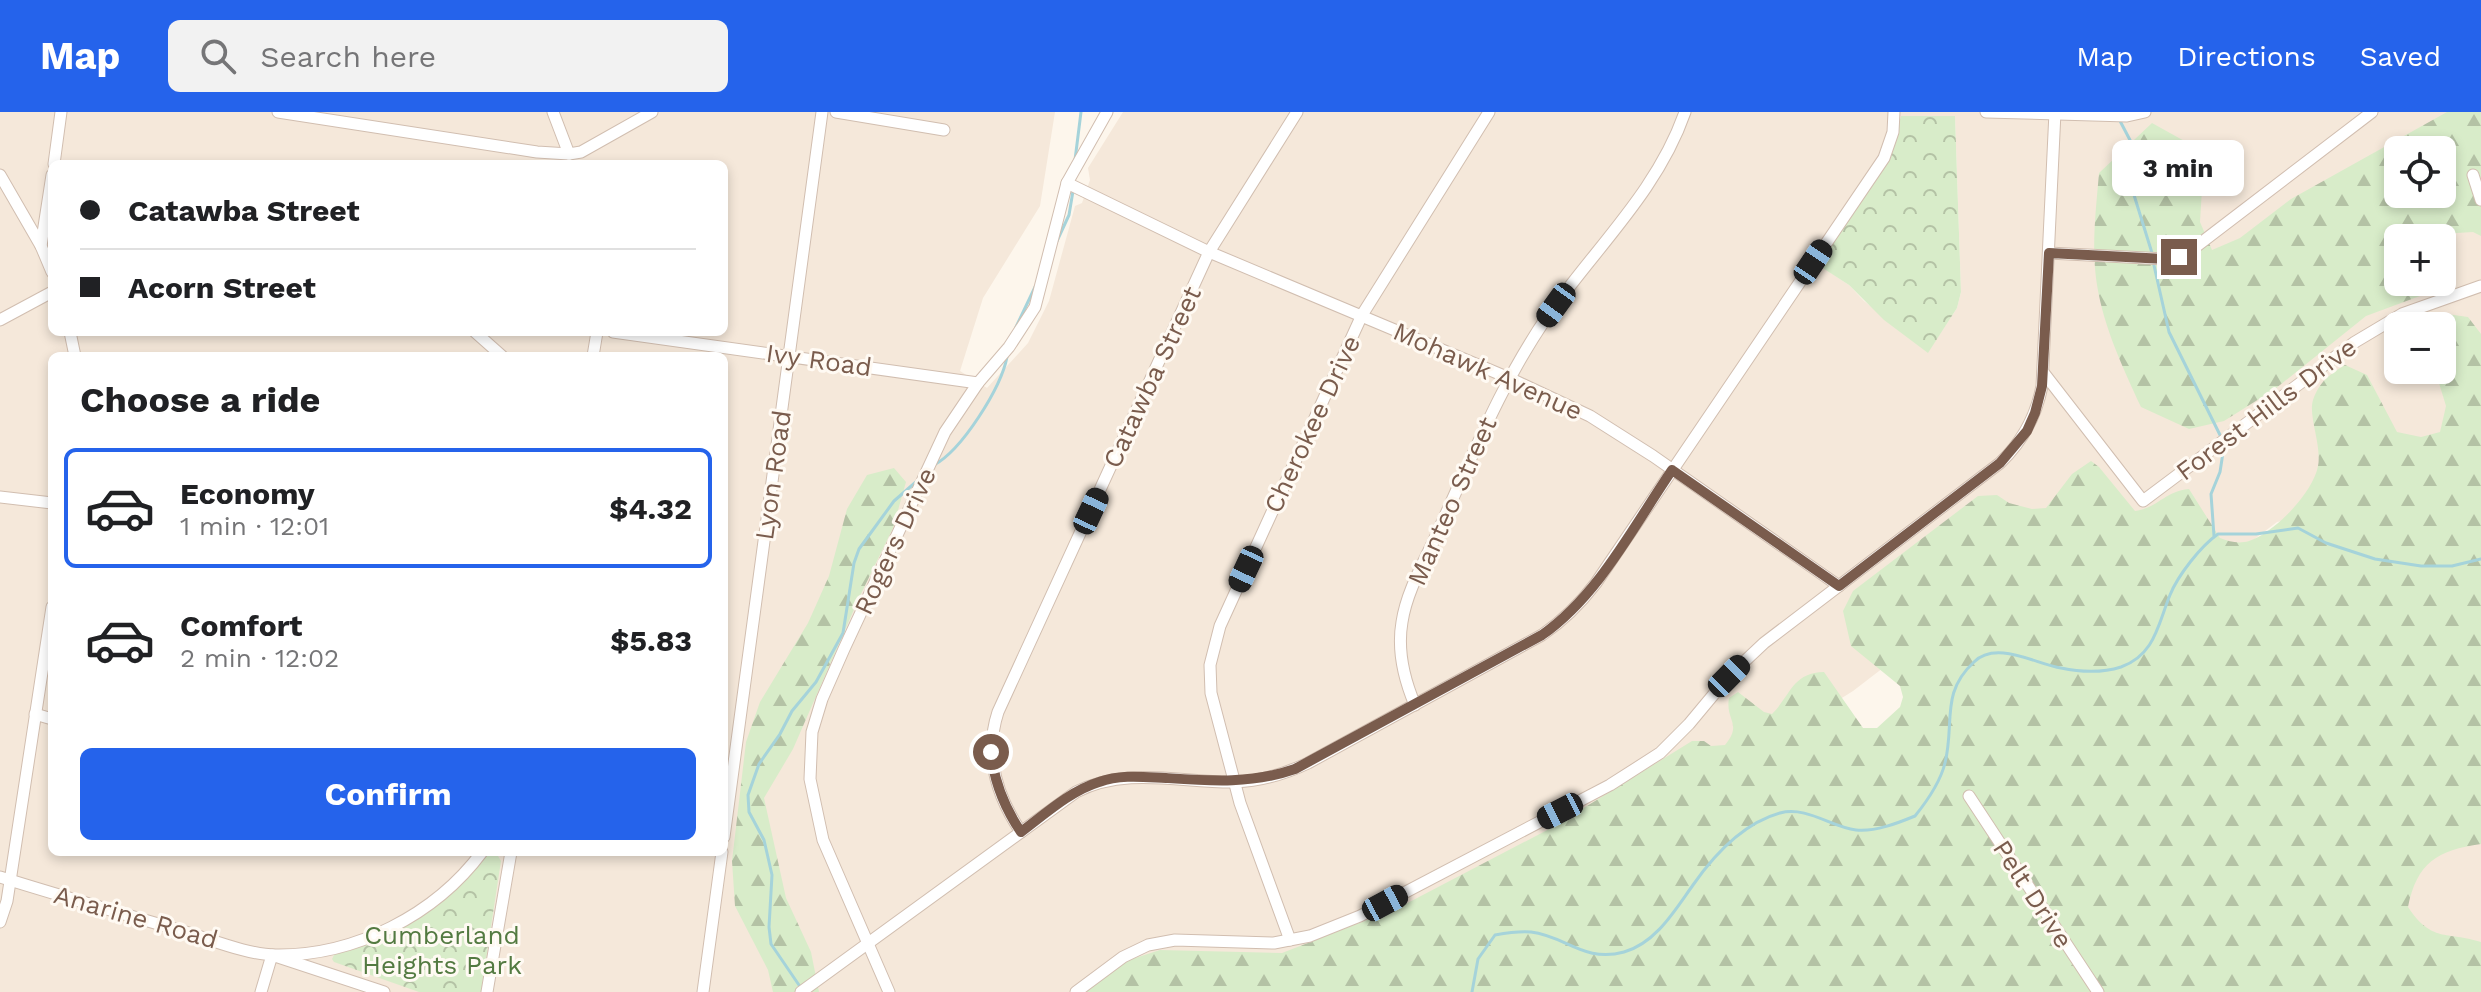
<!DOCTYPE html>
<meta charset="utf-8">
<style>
:root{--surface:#fff;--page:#f2f2f2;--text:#202124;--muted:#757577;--line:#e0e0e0;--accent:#2563eb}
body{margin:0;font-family:"Work Sans",sans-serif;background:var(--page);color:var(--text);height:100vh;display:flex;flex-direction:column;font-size:30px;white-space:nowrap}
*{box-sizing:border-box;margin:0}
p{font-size:26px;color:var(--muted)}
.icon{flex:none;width:44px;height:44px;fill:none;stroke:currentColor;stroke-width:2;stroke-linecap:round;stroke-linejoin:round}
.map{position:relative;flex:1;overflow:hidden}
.drawer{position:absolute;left:48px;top:240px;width:680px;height:504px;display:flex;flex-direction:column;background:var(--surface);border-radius:12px;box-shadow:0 4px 12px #0003}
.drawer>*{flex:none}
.guide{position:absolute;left:48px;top:48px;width:680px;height:176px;border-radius:12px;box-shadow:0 4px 12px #0003;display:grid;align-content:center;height:176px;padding:0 32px;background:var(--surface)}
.tools{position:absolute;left:2384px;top:24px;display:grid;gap:16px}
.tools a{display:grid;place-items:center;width:72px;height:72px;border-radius:12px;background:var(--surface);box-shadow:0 4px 12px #0003;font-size:40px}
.end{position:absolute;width:36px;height:36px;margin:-18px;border:10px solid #7a5c4d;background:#fff;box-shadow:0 0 0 4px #fff}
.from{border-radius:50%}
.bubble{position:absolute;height:56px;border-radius:12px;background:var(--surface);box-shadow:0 4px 12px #0003;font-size:26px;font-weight:700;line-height:56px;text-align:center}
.car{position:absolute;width:24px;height:48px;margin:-24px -12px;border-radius:10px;box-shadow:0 0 6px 2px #0007;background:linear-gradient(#222 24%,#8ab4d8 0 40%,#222 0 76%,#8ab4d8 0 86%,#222 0)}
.guide b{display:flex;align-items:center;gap:28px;height:76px;font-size:30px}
.guide b+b{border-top:2px solid var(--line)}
.guide i{width:20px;height:20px;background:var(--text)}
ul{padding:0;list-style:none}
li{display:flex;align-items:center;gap:24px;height:120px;margin:0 16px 12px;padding:0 16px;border:4px solid transparent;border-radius:12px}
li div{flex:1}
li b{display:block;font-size:30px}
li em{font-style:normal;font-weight:700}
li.current{border-color:var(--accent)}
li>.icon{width:72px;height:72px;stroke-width:1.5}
h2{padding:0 32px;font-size:36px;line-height:96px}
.action{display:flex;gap:16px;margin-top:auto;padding:16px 32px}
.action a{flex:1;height:92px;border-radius:12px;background:var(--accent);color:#fff;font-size:32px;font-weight:700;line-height:92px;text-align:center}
header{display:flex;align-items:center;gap:48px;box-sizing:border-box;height:112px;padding:0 40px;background:var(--accent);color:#fff}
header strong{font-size:38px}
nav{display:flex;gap:44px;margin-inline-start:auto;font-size:28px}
.search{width:560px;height:72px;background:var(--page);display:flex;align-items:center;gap:20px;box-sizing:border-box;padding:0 28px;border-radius:12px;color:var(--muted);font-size:30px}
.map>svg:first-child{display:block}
</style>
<header>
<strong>Map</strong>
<div class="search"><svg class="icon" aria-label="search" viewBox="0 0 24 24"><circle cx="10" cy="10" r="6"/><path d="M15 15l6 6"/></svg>Search here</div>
<nav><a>Map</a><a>Directions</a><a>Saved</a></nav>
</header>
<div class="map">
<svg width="2481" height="880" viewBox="0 0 2481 880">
<defs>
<pattern id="forest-firs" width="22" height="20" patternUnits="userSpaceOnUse" patternTransform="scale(2)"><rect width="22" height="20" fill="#d8ecc9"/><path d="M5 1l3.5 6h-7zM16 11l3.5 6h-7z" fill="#b4c2a5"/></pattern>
<pattern id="park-crowns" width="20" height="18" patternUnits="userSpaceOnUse" patternTransform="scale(2)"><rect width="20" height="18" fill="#d8ecc9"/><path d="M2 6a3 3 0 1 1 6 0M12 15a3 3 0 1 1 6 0" fill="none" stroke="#b4c2a5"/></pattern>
</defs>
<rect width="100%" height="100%" fill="#fdf6ec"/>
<g fill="#f5e8da" fill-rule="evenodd">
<path d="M 0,0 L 1055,0 L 1040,94 L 983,186 L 960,259 L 987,276 L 1028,231 L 1049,189 L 1075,94 L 1082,91 L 1090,68 L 1088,56 L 1123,0 L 2481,0 L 2481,364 L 2277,410 L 2252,429 L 2172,445 L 2038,437 L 1853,579 L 1734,654 L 1304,880 L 0,880 ZM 1901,4 L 1955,4 L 1961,180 L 1957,196 L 1928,240 L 1864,189 L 1849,173 L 1819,153 L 1888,49 ZM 2398,38 L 2442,38 L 2442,82 L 2398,82 ZM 52,52 L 724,52 L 724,220 L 52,220 ZM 2398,126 L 2442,126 L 2442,170 L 2398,170 ZM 2398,214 L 2442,214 L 2442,258 L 2398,258 ZM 52,244 L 724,244 L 724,740 L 52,740 Z"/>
<path d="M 2481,675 L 2481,845 L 2369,805 Z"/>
</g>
<g fill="url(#forest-firs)" fill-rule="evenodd">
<path d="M 2447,0 L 2481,0 L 2481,124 L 2473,120 L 2441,122 L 2437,126 L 2398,126 L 2398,170 L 2432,170 L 2428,181 L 2366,204 L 2275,277 L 2224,309 L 2189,317 L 2141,295 C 2123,256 2104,216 2097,173 C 2091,136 2096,97 2099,61 L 2152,11 L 2188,31 L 2202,77 L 2200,110 L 2212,138 L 2240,126 L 2291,87 ZM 2398,38 L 2442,38 L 2442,82 L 2398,82 Z"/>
<path d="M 2447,202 L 2468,205 L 2481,222 L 2481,732 C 2437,738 2417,751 2408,795 C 2432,831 2446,819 2481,830 L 2481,880 L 1083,880 L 1123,850 L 1160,838 L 1282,841 L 1398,796 L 1553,715 L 1692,629 L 1704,629 L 1711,634 L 1725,633 C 1743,612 1725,608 1729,586 L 1738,580 L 1764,600 L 1772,602 C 1791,583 1792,561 1824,560 L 1863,616 L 1877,616 L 1900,595 L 1903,585 L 1900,574 L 1851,534 L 1843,499 L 1853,479 L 1978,384 L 1997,383 L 2009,391 L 2032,397 L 2046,396 L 2072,362 L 2091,349 L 2099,355 L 2135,399 C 2158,396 2165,379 2189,377 L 2220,426 C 2230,430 2239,432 2249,429 C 2274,421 2313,381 2318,354 C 2322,334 2308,304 2313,288 C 2320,269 2329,263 2345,253 L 2367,263 L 2397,320 L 2421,325 L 2440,320 L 2446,294 L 2435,258 L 2442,258 L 2442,214 L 2432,214 L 2432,211 Z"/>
<path d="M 894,356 L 906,370 L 893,416 L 859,486 L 793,637 L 764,686 L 786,786 L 811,840 L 819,880 L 773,880 L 768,858 L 735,794 L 732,749 L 746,630 L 760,590 L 808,511 L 829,464 L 847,397 L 867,363 Z"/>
</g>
<g fill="url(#park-crowns)">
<path d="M 1901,4 L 1955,4 L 1961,180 L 1957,196 L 1928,241 L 1884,208 L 1849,173 L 1818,153 L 1888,49 Z"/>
<path d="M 489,741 L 498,744 L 501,749 L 481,880 L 419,880 L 334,850 L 332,847 L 337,837 L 401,814 Z"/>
</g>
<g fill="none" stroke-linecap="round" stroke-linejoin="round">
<g stroke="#a5d3da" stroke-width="3">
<path d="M 2119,7 L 2131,30 L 2134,83 L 2152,141"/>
<path d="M 1075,48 L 1081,0"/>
<path d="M 1057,129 L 1069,103 L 1073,79"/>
<path d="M 2153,149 L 2169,220 L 2222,327"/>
<path d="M 1016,215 L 1035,175"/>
<path d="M 934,353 C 962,338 1001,276 1007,245"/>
<path d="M 2214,424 L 2211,382 L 2220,360 L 2224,334"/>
<path d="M 801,876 L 771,832 L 769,815 L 772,763 L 764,728 L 749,700 L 748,683 L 759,652 L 780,622 L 792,599 L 816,570 L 843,521 L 854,451 L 859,437 L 894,389 L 917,369"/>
<path d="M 1472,880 L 1478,847 L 1495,823 C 1506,821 1520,819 1531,820 C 1566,824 1584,851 1624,840 C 1656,831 1675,798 1693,773 C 1714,743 1744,711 1780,701 C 1807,694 1831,715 1856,718 C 1875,720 1898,711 1915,704 C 1928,688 1940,671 1945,651 C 1955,611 1940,581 1974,550 C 1996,528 2036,552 2061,556 C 2080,560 2102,561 2121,555 C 2155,543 2158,512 2170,483 C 2178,463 2201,434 2218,422 L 2256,422 L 2298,416 L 2326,431 L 2375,447 L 2421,454 L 2452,454 L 2481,447"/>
</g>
<defs>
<g id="minor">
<path d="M 278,0 L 537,40 L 569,42 L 581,40 L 652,0"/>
<path d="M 553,0 L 569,42"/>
<path d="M 836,0 L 944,18"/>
<path d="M 1986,0 L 2127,4 L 2145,0"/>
<path d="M 54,52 L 61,0"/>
<path d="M 0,63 L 41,134 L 52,160"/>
<path d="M 2473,63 L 2481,88"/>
<path d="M 1067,71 L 1209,140 L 1509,266 L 1590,304 L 1653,344 L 1839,474"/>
<path d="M 41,134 L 52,63"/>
<path d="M 2049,141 L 2165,147 L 2185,143 L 2372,0"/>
<path d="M 0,208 L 52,180"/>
<path d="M 70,220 L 75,244"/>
<path d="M 475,220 L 502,244"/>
<path d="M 613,220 L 978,271"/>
<path d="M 593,244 L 597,220"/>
<path d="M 2043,260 L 2143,389 L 2355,230 L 2402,202 L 2481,174"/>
<path d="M 0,385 L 52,391"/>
<path d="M 1415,593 C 1404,567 1397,539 1402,510 C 1407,477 1427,445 1440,415 C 1473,343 1502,270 1547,205 C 1595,136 1657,80 1685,0"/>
<path d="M 35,602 L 52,607"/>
<path d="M 1969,684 L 2098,880"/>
<path d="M 1021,720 C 996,683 984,643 998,600 L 1209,140 L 1297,0"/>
<path d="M 724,725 L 822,0"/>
<path d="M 0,765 C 60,784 121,801 182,819 C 210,827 248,843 276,843 C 355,844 435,803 482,740"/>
<path d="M 0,810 L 7,789 L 52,495"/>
<path d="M 1290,828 L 1240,691 L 1211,581 L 1210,553 L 1220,514 L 1362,203 L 1489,0"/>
<path d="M 261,880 L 272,843 L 384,880"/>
<path d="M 487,880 L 511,740"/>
<path d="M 703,880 L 722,740"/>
<path d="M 801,880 L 1076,680 C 1127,654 1181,671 1235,670 C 1261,669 1285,662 1308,651 L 1542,523 C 1564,508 1580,492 1596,471 L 1884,46 L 1893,20 L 1894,0"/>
<path d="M 889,880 L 823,728 L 810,667 L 812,620 L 822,587 L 844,537 L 945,320 L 978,271 L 1009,235 L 1035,195 L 1067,71 L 1107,0"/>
<path d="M 1076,880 L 1123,845 L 1148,833 L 1175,828 L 1274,831 L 1310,824 L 1360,804 L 1610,673 L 1660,641 L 1689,612 L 1729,564 L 1764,531 L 2000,351 C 2023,329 2036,305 2042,274 L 2055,0"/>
</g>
</defs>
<use href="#minor" stroke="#d1beb0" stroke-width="13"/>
<use href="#minor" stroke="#fff" stroke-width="11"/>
</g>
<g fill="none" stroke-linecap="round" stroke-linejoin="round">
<path stroke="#7a5c4d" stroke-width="10" d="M 991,640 C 994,670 1004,695 1021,720 C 1045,702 1070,679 1099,670 C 1121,662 1144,665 1166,666 C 1211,669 1252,672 1295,657 L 1542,523 C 1599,483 1633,415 1672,358 L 1839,474 L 2000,351 L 2027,319 L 2035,301 L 2042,274 L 2049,141 L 2165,147 L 2179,145"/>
</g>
<g text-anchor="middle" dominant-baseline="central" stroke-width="6" stroke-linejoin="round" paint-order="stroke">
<g font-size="26" fill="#7a5c4d" stroke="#fffaf3">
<text transform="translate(819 248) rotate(8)">Ivy Road</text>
<text transform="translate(1488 259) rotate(24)">Mohawk Avenue</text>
<text transform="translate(1152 265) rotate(-65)">Catawba Street</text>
<text transform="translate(2266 297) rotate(-37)">Forest Hills Drive</text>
<text transform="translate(1312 312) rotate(-65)">Cherokee Drive</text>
<text transform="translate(773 363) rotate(-82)">Lyon Road</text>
<text transform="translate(1452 389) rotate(-66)">Manteo Street</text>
<text transform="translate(895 429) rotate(-65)">Rogers Drive</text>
<text transform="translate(2033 782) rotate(57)">Pelt Drive</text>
<text transform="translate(136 805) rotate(16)">Anarine Road</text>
</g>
<g font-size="26" fill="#537a41" stroke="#fffaf3">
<text x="442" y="823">Cumberland<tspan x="442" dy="30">Heights Park</tspan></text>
</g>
</g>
</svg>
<div class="tools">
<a><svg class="icon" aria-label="locate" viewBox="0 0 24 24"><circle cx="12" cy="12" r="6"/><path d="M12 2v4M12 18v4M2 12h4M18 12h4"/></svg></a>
<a>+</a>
<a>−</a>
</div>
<i class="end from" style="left:991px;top:640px"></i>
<i class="end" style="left:2179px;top:145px"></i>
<div class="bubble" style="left:2112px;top:28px;width:132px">3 min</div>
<i class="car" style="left:1813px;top:150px;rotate:34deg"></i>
<i class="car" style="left:1556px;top:193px;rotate:216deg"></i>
<i class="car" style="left:1091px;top:399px;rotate:25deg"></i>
<i class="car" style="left:1246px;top:457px;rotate:205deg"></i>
<i class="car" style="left:1729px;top:564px;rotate:45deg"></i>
<i class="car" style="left:1560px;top:699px;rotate:243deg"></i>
<i class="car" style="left:1385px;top:791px;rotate:62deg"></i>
<div class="guide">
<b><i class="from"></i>Catawba Street</b>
<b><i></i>Acorn Street</b>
</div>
<section class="drawer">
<h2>Choose a ride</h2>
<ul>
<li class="current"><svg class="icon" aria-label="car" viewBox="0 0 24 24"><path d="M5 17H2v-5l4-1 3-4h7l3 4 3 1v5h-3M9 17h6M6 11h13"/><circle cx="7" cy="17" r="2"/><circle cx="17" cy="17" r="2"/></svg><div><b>Economy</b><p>1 min · 12:01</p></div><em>$4.32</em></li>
<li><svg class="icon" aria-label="car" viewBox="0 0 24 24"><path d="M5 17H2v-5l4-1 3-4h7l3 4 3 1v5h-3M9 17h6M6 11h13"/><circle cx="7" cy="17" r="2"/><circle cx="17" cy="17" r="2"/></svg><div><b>Comfort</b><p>2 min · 12:02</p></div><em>$5.83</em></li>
</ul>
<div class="action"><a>Confirm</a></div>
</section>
</div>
